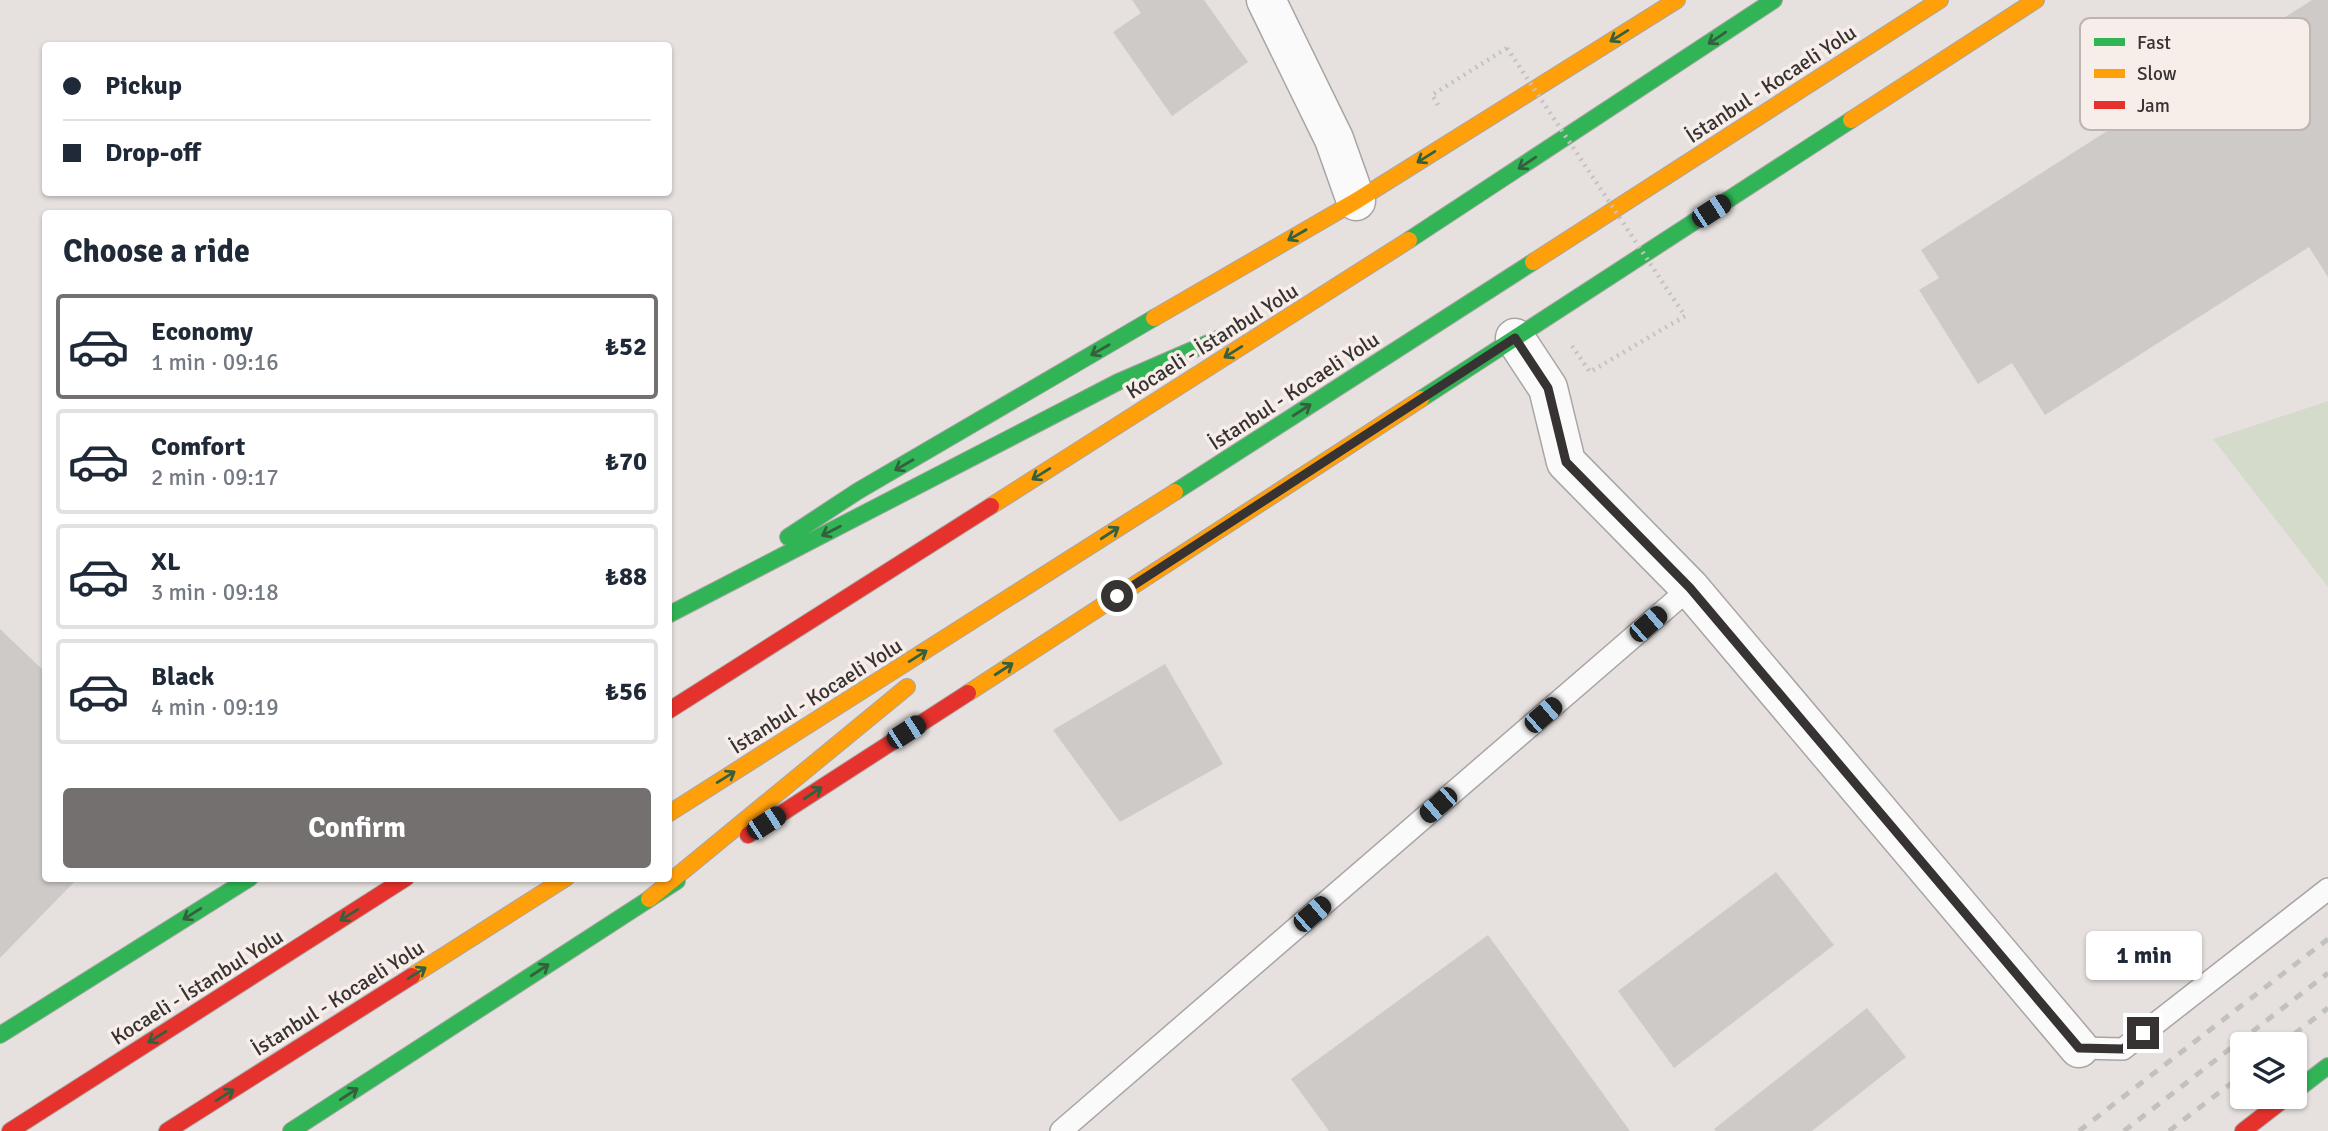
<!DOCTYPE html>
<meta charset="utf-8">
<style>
:root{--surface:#fff;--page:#f6f6f7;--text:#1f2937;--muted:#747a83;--line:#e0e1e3;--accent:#74706f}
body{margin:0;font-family:Signika,sans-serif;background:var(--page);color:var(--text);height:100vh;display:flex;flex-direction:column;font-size:26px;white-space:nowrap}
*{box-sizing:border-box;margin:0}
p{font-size:23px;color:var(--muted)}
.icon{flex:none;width:38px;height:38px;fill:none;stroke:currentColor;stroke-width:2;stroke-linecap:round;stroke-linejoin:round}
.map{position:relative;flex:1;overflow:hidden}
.drawer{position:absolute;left:42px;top:210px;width:630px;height:672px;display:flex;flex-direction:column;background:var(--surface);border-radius:7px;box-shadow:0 2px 5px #0004}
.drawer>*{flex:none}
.top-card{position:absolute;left:42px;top:42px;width:630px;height:154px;border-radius:7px;box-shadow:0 2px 5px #0004;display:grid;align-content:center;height:154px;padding:0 21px;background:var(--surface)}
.fabs{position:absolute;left:2230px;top:1032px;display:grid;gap:14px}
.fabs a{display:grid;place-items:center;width:77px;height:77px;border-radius:7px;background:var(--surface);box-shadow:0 2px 5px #0004;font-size:35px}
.end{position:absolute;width:32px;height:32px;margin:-16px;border:9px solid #373332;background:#fff;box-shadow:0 0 0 4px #fff}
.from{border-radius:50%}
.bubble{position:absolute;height:49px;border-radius:7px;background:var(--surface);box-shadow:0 2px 5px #0004;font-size:23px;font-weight:700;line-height:49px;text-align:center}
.car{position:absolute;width:21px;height:42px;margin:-21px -10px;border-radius:9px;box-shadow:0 0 5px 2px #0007;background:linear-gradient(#222 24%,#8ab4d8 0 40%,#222 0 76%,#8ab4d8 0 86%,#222 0)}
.top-card b{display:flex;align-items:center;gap:24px;height:66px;font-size:26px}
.top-card b+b{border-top:2px solid var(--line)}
.top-card i{width:18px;height:18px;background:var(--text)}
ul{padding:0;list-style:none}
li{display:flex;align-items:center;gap:21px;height:105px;margin:0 14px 10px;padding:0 7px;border:4px solid var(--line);border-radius:7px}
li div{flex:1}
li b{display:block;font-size:26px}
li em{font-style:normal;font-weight:700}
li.selected{border-color:var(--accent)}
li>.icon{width:63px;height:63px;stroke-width:1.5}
h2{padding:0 21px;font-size:32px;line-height:84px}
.cta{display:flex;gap:14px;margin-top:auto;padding:14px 21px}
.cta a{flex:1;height:80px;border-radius:7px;background:var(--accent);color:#fff;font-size:28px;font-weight:700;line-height:80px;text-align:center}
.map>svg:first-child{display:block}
</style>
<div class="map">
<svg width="2328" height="1131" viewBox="0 0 2328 1131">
<rect width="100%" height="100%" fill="#e6e1df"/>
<path fill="#d5dbcb" d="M 2328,401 L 2328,587 L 2213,439 Z"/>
<g fill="#cecac8">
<path d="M 1132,0 L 1204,0 L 1248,62 L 1172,116 L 1113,32 L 1141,13 Z"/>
<path d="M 2312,0 L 2328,0 L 2328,277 L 2309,247 L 2045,415 L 2012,363 L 1978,384 L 1919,290 L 1939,278 L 1921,250 Z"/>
<path d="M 0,629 L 46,673 L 46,878 L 78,878 L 0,958 Z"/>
<path d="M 1165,664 L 1223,764 L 1120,822 L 1053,730 Z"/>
<path d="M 1776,872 L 1834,945 L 1674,1068 L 1618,991 Z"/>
<path d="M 1488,935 L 1630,1131 L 1329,1131 L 1291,1079 Z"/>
<path d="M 1867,1008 L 1906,1057 L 1812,1131 L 1716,1131 L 1714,1129 Z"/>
</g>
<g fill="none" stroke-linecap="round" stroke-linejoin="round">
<defs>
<g id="lane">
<path d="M 2079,1048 L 2123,1049 L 2328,889"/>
<path d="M 1061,1131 L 1690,588"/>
</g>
<g id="street">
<path d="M 1266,0 L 1334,139 L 1356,201"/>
<path d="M 1515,338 L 1548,388 L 1566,462 L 1690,588 L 2079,1048"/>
</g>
<g id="fast">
<path d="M 1409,240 L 1774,0"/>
<path d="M 1421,399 L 1851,120"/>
<path d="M 1175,492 L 1533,262"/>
<path d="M 788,537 L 858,491 L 1154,318"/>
<path d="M 668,615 L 1118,382 L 1222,337"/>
<path d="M 0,1035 L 250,878"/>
<path d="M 2294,1092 L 2328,1066"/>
<path d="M 291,1131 L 677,881"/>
</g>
<g id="slow">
<path d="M 1851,120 L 2036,0"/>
<path d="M 1533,262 L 1940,0"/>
<path d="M 1154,318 L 1356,201 L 1677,0"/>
<path d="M 991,506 L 1409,240"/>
<path d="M 968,693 L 1421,399"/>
<path d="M 668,814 L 1175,492"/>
<path d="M 649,899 L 907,687"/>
<path d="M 412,976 L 566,878"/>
</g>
<g id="jam">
<path d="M 668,711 L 991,506"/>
<path d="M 748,835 L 968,693"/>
<path d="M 10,1131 L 406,878"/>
<path d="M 167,1131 L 412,976"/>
<path d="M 2243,1131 L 2287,1097"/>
</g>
</defs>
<use href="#lane" stroke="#a9a5a4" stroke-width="24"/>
<use href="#street" stroke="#a9a5a4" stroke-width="41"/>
<use href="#fast" stroke="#a9a5a4" stroke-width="18"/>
<use href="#slow" stroke="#a9a5a4" stroke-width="18"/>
<use href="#jam" stroke="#a9a5a4" stroke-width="18"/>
<g stroke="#c4c2c1" stroke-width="4.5" stroke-dasharray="2 5" stroke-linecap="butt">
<path d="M 1438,105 L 1432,95 L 1507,48"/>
<path d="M 1572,346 L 1590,372 L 1685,316"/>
</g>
<use href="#lane" stroke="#fbfafa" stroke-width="21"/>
<use href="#street" stroke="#fbfafa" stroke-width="38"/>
<use href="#fast" stroke="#30b455" stroke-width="16"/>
<use href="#slow" stroke="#ff9f0a" stroke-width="16"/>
<use href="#jam" stroke="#e5322d" stroke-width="16"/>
<g stroke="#c2c1c0" stroke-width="5" stroke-dasharray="9 9" stroke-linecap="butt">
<path d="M 2280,1045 L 2328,1008"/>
<path d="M 2079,1131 L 2328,939"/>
<path d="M 2124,1131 L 2328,973"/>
<path d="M 2169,1131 L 2242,1075"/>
</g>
<path stroke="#c4c2c1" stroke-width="4.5" stroke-dasharray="2 5" stroke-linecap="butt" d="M 1507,48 L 1685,316"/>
</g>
<defs><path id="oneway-shaft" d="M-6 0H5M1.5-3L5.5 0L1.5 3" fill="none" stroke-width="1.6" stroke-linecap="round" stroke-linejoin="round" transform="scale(1.75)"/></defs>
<g stroke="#35603e">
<use href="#oneway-shaft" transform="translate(1619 36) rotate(148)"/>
<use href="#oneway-shaft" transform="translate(1717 38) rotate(146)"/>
<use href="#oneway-shaft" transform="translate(1426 157) rotate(148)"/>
<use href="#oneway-shaft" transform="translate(1527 163) rotate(146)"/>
<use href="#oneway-shaft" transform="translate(1297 235) rotate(150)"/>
<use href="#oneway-shaft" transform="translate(1100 350) rotate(150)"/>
<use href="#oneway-shaft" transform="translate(1233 352) rotate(148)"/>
<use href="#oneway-shaft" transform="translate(1302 410) rotate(-33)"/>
<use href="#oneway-shaft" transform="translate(904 465) rotate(150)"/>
<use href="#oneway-shaft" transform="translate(1041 474) rotate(148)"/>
<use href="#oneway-shaft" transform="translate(831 531) rotate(153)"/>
<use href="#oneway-shaft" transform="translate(1110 533) rotate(-33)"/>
<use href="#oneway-shaft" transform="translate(918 656) rotate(-32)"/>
<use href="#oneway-shaft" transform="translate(1004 669) rotate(-33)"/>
<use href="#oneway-shaft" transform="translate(726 777) rotate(-32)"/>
<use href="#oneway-shaft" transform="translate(813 793) rotate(-33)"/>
<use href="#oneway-shaft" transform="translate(192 914) rotate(148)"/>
<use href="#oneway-shaft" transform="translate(349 915) rotate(148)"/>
<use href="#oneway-shaft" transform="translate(540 970) rotate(-33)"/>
<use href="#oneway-shaft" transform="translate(417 973) rotate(-32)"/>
<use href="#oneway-shaft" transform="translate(157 1037) rotate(148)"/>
<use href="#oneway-shaft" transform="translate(349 1094) rotate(-33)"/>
<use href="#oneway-shaft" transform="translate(225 1095) rotate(-32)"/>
</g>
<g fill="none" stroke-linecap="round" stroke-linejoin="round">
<path stroke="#373332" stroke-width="9" d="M 1117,596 L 1515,338 L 1548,388 L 1566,462 L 1690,588 L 2079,1048 L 2123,1049 L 2143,1033"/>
</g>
<g text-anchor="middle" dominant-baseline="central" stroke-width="7" stroke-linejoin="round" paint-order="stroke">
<g font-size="21" fill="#373332" stroke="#f7ede9">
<text transform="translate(1771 84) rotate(-33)">İstanbul - Kocaeli Yolu</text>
<text transform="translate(1212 341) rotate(-32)">Kocaeli - İstanbul Yolu</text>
<text transform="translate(1294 391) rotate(-33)">İstanbul - Kocaeli Yolu</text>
<text transform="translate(816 696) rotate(-32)">İstanbul - Kocaeli Yolu</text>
<text transform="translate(197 987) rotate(-32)">Kocaeli - İstanbul Yolu</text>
<text transform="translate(338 998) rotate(-32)">İstanbul - Kocaeli Yolu</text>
</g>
</g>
<rect x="2080" y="18" width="230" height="112" rx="10" fill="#f7ede9" stroke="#bdb5b2" stroke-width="2"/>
<rect x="2094" y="38" width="31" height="8" fill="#30b455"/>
<rect x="2094" y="69" width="31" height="9" fill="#ff9f0a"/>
<rect x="2094" y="101" width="31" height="8" fill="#e5322d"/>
<g font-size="19" fill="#373332">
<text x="2137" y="49">Fast</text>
<text x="2137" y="80">Slow</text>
<text x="2137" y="112">Jam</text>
</g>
</svg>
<div class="fabs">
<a><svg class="icon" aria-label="layers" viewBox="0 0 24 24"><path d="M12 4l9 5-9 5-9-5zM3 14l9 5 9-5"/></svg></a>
</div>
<i class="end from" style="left:1117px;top:596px"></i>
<i class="end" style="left:2143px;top:1033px"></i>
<div class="bubble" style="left:2086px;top:931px;width:116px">1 min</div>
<i class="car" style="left:1711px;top:211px;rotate:57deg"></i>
<i class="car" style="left:1648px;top:624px;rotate:49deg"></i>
<i class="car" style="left:1543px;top:715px;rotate:49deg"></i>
<i class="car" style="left:906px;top:732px;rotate:57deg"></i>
<i class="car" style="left:1438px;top:805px;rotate:229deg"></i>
<i class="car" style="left:766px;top:823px;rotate:57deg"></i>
<i class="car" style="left:1312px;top:914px;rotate:49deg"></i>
<div class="top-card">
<b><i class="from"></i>Pickup</b>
<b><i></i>Drop-off</b>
</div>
<section class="drawer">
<h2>Choose a ride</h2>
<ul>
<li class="selected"><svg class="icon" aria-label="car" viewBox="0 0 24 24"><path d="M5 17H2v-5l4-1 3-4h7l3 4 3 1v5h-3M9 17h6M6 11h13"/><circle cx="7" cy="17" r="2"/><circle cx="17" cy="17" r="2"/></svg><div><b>Economy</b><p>1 min · 09:16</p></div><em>₺52</em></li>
<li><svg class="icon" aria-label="car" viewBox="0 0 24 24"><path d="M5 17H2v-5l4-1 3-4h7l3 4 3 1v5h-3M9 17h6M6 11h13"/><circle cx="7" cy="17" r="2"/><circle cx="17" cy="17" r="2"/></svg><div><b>Comfort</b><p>2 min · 09:17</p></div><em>₺70</em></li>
<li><svg class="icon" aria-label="car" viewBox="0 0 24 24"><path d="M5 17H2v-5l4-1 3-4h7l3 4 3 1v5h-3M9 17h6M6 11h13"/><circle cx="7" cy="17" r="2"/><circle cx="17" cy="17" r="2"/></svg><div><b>XL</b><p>3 min · 09:18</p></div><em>₺88</em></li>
<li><svg class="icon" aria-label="car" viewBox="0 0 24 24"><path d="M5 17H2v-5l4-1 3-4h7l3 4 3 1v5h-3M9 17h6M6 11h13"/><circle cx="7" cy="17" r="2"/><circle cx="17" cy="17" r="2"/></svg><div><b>Black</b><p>4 min · 09:19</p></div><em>₺56</em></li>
</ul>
<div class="cta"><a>Confirm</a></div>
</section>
</div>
